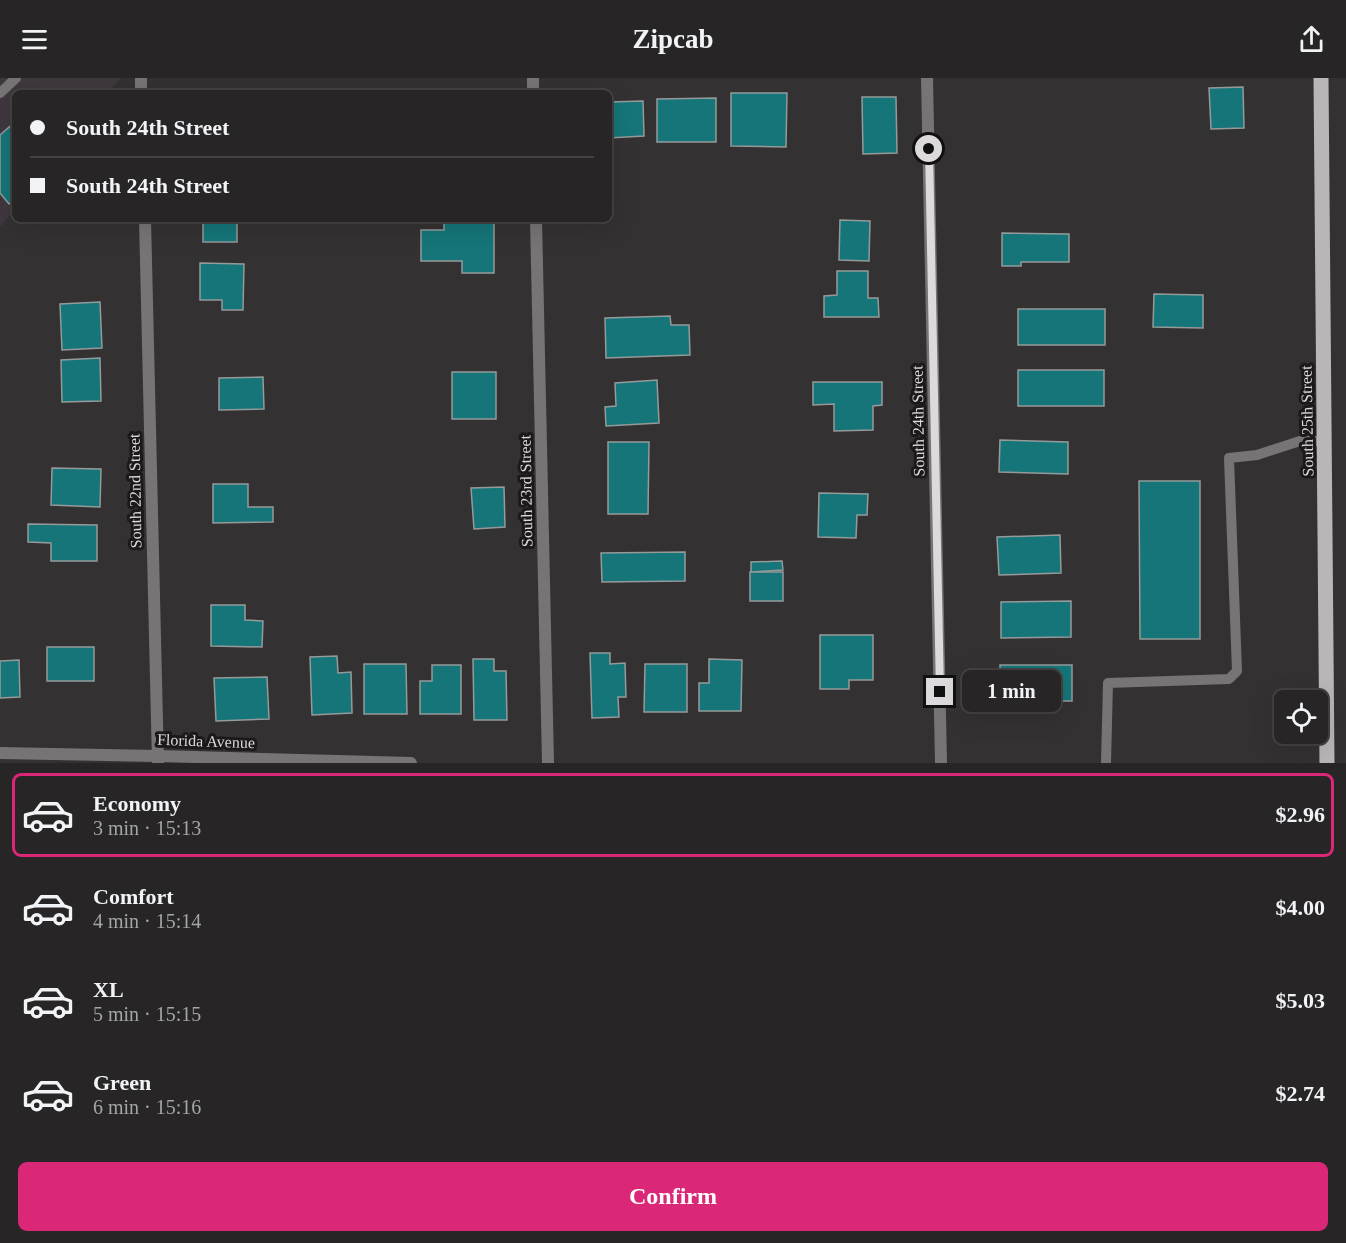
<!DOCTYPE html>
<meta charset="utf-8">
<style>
:root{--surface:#272526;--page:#2f2d2e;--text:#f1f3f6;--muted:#a4a5a7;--line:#434243;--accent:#db2777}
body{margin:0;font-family:"Times New Roman",serif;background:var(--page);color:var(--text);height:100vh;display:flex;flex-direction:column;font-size:22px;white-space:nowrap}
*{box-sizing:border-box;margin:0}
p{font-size:20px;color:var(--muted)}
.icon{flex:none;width:33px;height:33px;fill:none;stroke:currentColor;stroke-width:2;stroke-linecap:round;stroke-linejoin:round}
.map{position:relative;height:685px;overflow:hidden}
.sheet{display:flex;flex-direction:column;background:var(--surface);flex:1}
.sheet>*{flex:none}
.banner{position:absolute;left:12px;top:12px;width:600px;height:132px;border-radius:9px;box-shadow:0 6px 24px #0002,0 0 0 2px var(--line);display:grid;align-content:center;height:132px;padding:0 18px;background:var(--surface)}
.fabs{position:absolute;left:1274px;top:612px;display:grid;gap:12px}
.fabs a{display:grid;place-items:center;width:54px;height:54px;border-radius:9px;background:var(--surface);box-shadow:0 6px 24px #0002,0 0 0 2px var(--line);font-size:30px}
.end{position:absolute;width:27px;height:27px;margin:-14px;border:8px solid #dcdadc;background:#111;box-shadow:0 0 0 3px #111}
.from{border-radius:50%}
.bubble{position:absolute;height:42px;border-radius:9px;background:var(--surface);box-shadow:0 6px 24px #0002,0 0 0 2px var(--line);font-size:20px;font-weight:700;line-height:42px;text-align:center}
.banner b{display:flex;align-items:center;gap:21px;height:57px;font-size:22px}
.banner b+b{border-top:2px solid var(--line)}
.banner i{width:15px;height:15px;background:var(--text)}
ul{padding:10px 0 0;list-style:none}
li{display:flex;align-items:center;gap:18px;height:84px;margin:0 12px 9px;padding:0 6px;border:3px solid transparent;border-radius:9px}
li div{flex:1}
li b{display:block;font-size:22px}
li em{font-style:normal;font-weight:700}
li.selected{border-color:var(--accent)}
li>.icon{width:54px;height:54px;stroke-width:1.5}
.action{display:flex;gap:12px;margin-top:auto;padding:12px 18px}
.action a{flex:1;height:69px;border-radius:9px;background:var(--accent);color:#fff;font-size:24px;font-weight:700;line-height:69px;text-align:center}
header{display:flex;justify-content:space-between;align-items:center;height:78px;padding:0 18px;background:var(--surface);font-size:27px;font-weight:700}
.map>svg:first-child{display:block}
</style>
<header><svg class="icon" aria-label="menu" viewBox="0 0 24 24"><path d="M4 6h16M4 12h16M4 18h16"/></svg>Zipcab<svg class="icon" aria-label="share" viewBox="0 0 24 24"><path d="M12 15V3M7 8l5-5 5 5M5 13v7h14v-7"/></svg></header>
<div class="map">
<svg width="1346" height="685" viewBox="0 0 1346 685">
<rect width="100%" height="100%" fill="#343133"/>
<path fill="#3f373e" d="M 0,0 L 120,0 L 108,15 L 15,15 L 15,130 L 0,149 Z"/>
<g fill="#157578" stroke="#959a9a" stroke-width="1.5">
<path d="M 1243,9 L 1244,50 L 1211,51 L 1209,10 Z"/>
<path d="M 731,15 L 787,15 L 786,69 L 731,68 Z"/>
<path d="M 862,19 L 896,19 L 897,75 L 863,76 Z"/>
<path d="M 716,20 L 716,64 L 657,64 L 657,21 Z"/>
<path d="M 643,23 L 644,58 L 609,60 L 609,24 Z"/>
<path d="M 15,44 L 15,121 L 9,126 L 0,115 L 0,57 Z"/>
<rect x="203" y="141" width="34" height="23"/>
<path d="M 444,141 L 494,141 L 494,195 L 462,195 L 462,183 L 421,183 L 421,152 L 444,152 Z"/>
<path d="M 840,142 L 870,143 L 869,183 L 839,182 Z"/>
<path d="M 1002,155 L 1069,156 L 1069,184 L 1021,184 L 1021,188 L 1002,188 Z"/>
<path d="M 200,185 L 244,186 L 243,232 L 222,232 L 222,222 L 200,222 Z"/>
<path d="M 837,193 L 868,193 L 868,220 L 878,220 L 879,239 L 824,239 L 824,218 L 837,217 Z"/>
<path d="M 1154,216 L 1203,217 L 1203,250 L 1153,249 Z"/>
<path d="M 100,224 L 102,270 L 62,272 L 60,226 Z"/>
<rect x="1018" y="231" width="87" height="36"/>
<path d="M 670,238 L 671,247 L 689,247 L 690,277 L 606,280 L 605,240 Z"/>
<path d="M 100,280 L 101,323 L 62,324 L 61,282 Z"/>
<rect x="1018" y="292" width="86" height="36"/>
<rect x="452" y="294" width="44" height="47"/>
<path d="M 263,299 L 264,331 L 219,332 L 219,300 Z"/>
<path d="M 657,302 L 659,345 L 606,348 L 605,329 L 616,328 L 615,305 Z"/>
<path d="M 813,304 L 882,304 L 882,327 L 873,328 L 873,352 L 834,353 L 834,326 L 813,327 Z"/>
<path d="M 1000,362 L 1068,364 L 1068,396 L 999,394 Z"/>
<path d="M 608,364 L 649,364 L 648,436 L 608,436 Z"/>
<path d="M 52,390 L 101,391 L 100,429 L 51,427 Z"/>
<path d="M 1139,403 L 1200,403 L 1200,561 L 1140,561 Z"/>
<path d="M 213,406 L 248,406 L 248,429 L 273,429 L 273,444 L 213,445 Z"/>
<path d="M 504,409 L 505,449 L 474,451 L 471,410 Z"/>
<path d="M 819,415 L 868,416 L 867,437 L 857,437 L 856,460 L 818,459 Z"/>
<path d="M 28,446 L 97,447 L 97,483 L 51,483 L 51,465 L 28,464 Z"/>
<path d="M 1060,457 L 1061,495 L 999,497 L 997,459 Z"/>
<path d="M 685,474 L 685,503 L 602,504 L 601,475 Z"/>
<path d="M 782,483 L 783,492 L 751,494 L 751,484 Z"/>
<rect x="750" y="494" width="33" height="29"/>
<path d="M 1071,523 L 1071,559 L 1001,560 L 1001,524 Z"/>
<path d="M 211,527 L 245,527 L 245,542 L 263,543 L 262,569 L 211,568 Z"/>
<path d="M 820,557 L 873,557 L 873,602 L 849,602 L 849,611 L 820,611 Z"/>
<rect x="47" y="569" width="47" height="34"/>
<path d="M 590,575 L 610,575 L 610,586 L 625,585 L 626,619 L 618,619 L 619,639 L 592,640 Z"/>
<path d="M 337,578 L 338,595 L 351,594 L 352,635 L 312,637 L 310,579 Z"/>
<path d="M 473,581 L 494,581 L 494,593 L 506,593 L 507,642 L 474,642 Z"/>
<path d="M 709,581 L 742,582 L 741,633 L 699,633 L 699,605 L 709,605 Z"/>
<path d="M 19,582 L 20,619 L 0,620 L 0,583 Z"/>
<path d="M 364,586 L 406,586 L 407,636 L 364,636 Z"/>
<path d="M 645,586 L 687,586 L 687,634 L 644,634 Z"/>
<path d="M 432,587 L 461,587 L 461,636 L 420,636 L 420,603 L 432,603 Z"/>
<rect x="1000" y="587" width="72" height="36"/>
<path d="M 267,599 L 269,641 L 216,643 L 214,600 Z"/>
</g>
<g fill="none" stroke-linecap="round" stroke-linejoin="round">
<g stroke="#767475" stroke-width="10">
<path d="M 0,15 L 16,0"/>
<path d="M 1106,685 L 1108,605 L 1229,601 L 1237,593 L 1229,380 L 1257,377 L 1300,363 L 1325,363"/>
</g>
<g stroke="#767475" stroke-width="12">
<path d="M 141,0 L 141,15"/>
<path d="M 533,0 L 533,15"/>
<path d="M 927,0 L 941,685"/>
<path d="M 145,141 L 158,685"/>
<path d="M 536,141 L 548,685"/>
<path d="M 0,675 L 158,678 L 411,685"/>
</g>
<path stroke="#b9b6b8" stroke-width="15" d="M 1321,0 L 1327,685"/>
</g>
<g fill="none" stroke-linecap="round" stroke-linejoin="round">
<path stroke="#dcdadc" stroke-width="8" d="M 929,71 L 940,614"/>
</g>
<g text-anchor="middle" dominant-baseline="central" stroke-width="6" stroke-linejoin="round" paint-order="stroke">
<g font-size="16" fill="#dcdadc" stroke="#1b191a">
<text transform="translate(918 343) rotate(-91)">South 24th Street</text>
<text transform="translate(1307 343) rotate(-91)">South 25th Street</text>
<text transform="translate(135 413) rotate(-91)">South 22nd Street</text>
<text transform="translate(526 413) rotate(-91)">South 23rd Street</text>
<text transform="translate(206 663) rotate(2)">Florida Avenue</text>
</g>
</g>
</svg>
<div class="fabs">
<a><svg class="icon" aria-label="locate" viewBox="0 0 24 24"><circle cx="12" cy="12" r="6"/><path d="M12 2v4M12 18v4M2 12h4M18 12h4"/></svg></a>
</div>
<i class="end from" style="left:929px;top:71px"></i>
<i class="end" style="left:940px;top:614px"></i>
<div class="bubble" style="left:962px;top:592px;width:99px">1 min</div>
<div class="banner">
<b><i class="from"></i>South 24th Street</b>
<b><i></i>South 24th Street</b>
</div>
</div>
<section class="sheet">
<ul>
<li class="selected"><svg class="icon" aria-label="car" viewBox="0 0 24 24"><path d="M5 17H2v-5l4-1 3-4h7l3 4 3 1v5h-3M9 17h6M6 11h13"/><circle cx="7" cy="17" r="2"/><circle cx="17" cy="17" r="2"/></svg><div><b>Economy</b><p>3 min · 15:13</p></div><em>$2.96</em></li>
<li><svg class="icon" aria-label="car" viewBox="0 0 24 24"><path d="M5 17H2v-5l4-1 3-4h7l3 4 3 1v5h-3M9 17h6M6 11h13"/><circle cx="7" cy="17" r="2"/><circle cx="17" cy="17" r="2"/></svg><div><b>Comfort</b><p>4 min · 15:14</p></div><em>$4.00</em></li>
<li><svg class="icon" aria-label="car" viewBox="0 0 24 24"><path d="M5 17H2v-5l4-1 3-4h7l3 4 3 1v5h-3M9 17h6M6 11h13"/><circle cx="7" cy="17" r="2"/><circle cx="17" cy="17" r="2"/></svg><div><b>XL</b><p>5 min · 15:15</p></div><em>$5.03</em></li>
<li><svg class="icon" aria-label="car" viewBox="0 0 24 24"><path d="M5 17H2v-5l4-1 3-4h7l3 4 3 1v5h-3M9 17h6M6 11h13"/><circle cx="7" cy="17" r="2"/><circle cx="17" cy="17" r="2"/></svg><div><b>Green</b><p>6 min · 15:16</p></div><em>$2.74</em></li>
</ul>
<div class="action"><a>Confirm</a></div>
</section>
